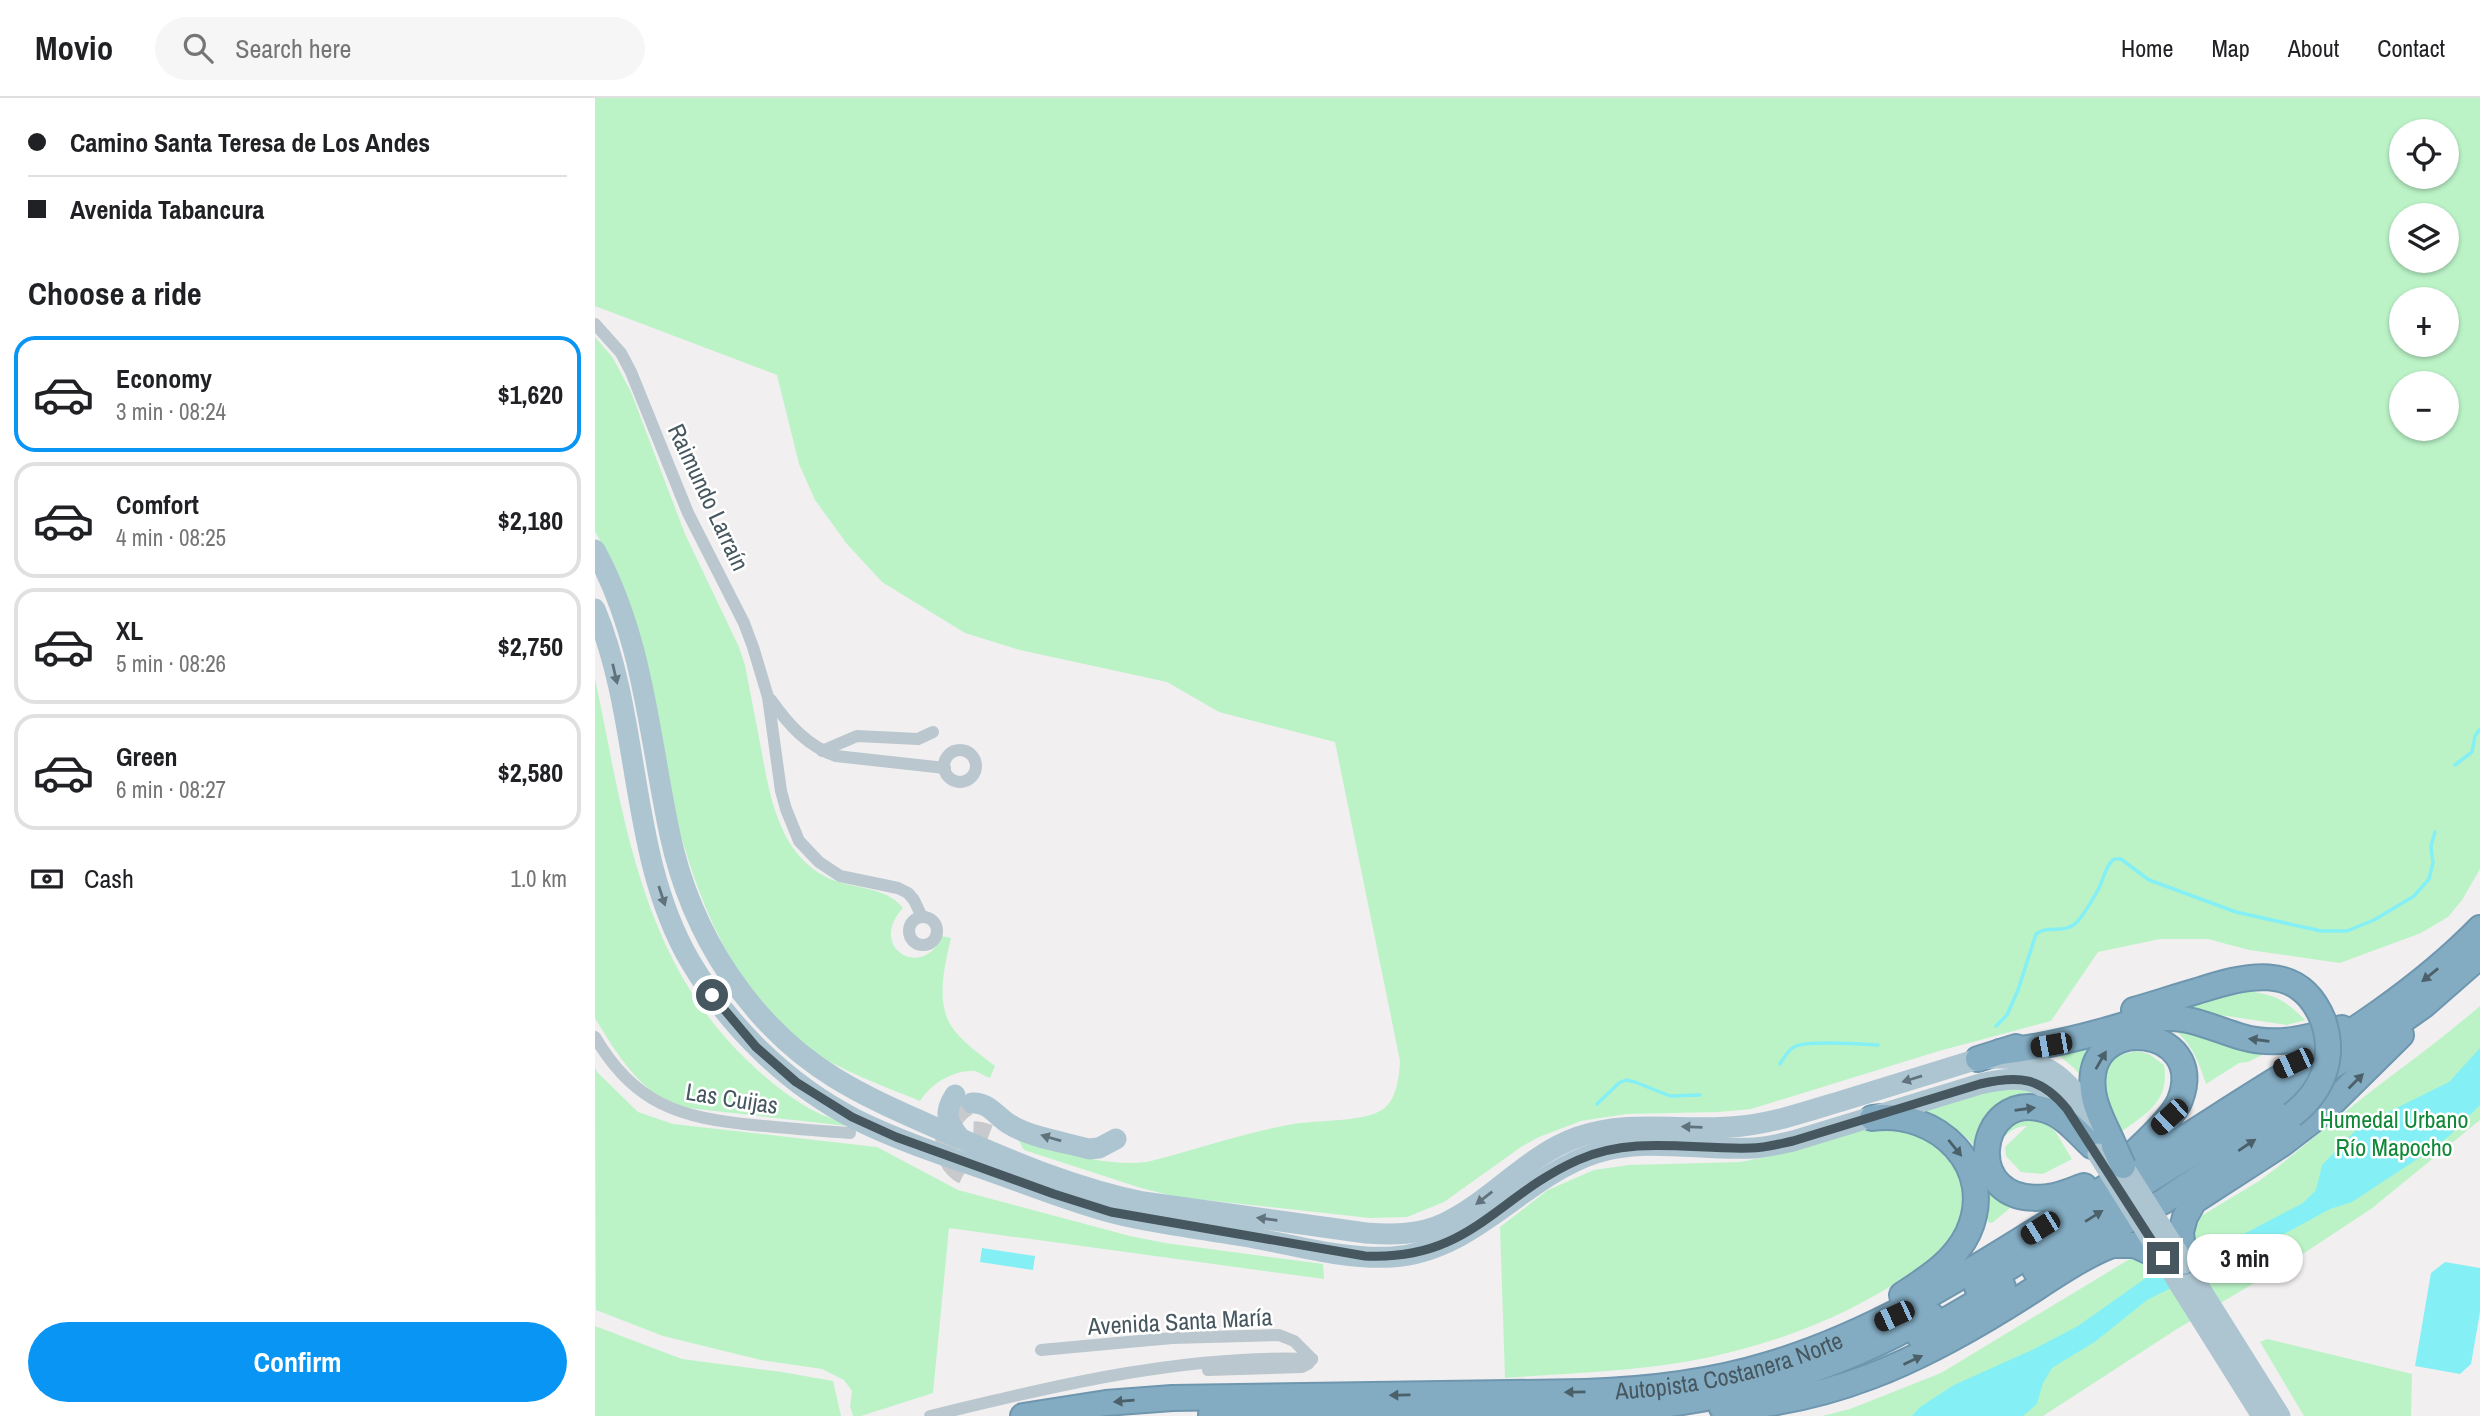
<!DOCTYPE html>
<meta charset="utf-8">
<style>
:root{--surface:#fff;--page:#f6f6f6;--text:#202124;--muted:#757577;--line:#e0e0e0;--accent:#0995f3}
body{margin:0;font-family:"Archivo Narrow",sans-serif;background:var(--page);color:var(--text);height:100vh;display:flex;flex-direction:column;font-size:26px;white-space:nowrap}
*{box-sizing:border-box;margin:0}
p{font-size:23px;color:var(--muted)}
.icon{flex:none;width:38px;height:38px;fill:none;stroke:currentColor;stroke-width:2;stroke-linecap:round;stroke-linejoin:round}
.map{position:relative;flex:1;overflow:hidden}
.side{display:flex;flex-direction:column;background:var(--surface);width:595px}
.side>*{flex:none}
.banner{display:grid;align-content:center;height:154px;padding:0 28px;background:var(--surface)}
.fabs{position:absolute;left:1794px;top:21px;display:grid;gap:14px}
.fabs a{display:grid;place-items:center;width:70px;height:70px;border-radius:50%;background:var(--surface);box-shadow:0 2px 5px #0004;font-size:35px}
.end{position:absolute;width:32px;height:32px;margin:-16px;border:9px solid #46575f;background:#fff;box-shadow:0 0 0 4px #fff}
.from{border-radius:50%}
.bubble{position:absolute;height:49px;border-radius:24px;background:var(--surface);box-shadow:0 2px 5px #0004;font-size:23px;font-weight:700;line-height:49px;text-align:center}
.car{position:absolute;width:21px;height:42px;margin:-21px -10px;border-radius:9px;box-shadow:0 0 5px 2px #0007;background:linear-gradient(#222 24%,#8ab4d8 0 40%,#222 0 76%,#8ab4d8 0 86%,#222 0)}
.banner b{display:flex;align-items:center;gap:24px;height:66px;font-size:26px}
.banner b+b{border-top:2px solid var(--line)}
.banner i{width:18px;height:18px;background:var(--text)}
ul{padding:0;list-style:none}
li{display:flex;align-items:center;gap:21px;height:116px;margin:0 14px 10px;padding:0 14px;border:4px solid var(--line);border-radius:21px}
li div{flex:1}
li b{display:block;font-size:26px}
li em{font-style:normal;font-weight:700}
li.selected{border-color:var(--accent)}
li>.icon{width:63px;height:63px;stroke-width:1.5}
h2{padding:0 28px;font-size:32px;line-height:84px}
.pay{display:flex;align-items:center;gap:18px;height:77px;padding:0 28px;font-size:26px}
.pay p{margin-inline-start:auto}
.cta{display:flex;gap:14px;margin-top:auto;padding:14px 28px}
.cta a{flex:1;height:80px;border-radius:42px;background:var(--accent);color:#fff;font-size:28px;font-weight:700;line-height:80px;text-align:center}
header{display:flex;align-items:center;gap:42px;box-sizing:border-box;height:98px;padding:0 35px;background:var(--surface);border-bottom:2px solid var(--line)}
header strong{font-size:33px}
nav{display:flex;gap:38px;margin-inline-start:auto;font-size:24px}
.search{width:490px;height:63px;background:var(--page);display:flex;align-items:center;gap:18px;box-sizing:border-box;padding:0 24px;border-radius:38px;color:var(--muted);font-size:26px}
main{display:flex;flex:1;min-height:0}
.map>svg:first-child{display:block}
</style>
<header>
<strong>Movio</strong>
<div class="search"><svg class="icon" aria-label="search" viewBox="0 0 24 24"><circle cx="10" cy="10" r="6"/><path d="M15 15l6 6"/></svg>Search here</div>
<nav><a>Home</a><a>Map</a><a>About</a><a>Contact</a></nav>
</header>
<main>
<section class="side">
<div class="banner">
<b><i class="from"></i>Camino Santa Teresa de Los Andes</b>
<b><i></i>Avenida Tabancura</b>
</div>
<h2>Choose a ride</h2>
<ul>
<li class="selected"><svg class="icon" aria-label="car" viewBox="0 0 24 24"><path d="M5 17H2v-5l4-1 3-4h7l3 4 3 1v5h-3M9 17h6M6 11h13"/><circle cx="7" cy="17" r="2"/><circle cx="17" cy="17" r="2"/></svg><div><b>Economy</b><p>3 min · 08:24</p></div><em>$1,620</em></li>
<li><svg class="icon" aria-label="car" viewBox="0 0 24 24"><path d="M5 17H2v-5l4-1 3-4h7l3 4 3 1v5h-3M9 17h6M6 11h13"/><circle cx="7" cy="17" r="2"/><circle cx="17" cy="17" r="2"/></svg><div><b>Comfort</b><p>4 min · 08:25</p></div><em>$2,180</em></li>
<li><svg class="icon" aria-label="car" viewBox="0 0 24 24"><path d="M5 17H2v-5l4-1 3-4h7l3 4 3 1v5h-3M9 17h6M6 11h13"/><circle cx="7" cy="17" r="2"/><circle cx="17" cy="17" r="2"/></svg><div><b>XL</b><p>5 min · 08:26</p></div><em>$2,750</em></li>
<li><svg class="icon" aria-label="car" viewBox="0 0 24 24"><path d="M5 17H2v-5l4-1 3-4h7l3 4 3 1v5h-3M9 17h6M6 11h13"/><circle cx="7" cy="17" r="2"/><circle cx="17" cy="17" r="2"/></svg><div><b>Green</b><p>6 min · 08:27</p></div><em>$2,580</em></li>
</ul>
<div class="pay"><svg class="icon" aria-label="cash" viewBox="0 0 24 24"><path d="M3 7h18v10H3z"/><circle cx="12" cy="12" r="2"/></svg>Cash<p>1.0 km</p></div>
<div class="cta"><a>Confirm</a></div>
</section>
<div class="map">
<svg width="1885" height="1318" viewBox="0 0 1885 1318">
<rect width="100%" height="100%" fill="#f2eff0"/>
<g fill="#bbf3c7" fill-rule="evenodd">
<path d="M 0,0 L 1885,0 L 1885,771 L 1867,802 L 1853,819 L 1826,835 L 1745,865 L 1654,852 L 1613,841 L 1565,841 L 1503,854 L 1456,923 L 1344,953 L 1156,1011 L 1124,1014 L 1031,1016 L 986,1023 L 944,1039 L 926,1049 L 849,1104 L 812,1119 L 775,1120 L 582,1099 L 546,1090 L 429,1052 L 423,1041 C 466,1053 507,1069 552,1064 C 600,1052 649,1035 698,1026 C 723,1022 767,1024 787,1012 C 802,1002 804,979 805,963 L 740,644 L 624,614 L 572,584 L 425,552 L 370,535 L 287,484 L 252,446 L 220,402 L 204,366 L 182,277 L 0,208 ZM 1806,33 L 1852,33 L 1852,79 L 1806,79 ZM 1806,117 L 1852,117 L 1852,163 L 1806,163 ZM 1806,201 L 1852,201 L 1852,247 L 1806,247 ZM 1806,285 L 1852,285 L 1852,331 L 1806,331 Z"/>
<path d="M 0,239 L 18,260 L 36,294 L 90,436 L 144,549 L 150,567 C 155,593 160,619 165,645 C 174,693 182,754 231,779 C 256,792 290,787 308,810 C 271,850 329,883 347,838 L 356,840 C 350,866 341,901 355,926 C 365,943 385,956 400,968 L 395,980 C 390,978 384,974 379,973 C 357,972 336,986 325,1003 C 287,987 244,973 211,948 C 116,874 91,759 62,649 C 44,582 26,516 8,449 L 0,433 Z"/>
<path d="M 0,580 C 29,719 45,862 155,965 C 175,984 198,1002 223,1015 C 233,1020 244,1021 252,1028 L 93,1010 C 86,1008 79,1006 72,1003 C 42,989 16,947 0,920 Z"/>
<path d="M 1650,893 C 1679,896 1689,901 1710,922 L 1692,927 L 1585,911 Z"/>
<path d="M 1885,908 L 1885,1022 L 1776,1111 L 1703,1159 L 1582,1231 L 1448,1318 L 1227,1318 L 1255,1311 L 1346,1275 L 1664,1083 C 1701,1056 1734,1026 1770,998 C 1809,968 1848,940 1885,908 Z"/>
<path d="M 1575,928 L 1638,949 L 1673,954 L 1653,964 L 1644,965 L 1611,986 C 1603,961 1596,944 1575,928 Z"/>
<path d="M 1502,945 L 1491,984 L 1478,969 L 1463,957 Z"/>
<path d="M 1543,953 L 1554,956 L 1569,967 C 1575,1002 1553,1015 1527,1033 L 1505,994 L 1514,959 Z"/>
<path d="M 0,969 L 2,974 L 43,1014 L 78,1026 L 282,1049 L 363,1092 L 535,1138 L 570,1145 L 728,1166 L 729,1181 L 354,1130 L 338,1295 L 266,1318 L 258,1318 L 255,1308 L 257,1293 L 249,1282 L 227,1271 L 166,1262 L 68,1238 L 1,1212 Z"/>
<path d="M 1419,988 L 1450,999 L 1442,1003 L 1383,1057 L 1376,1044 L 1356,1027 L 1321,1012 Z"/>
<path d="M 1425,1019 C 1460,1022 1459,1033 1477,1061 L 1448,1076 L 1426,1074 L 1411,1058 L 1410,1049 L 1432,1028 C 1419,1028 1411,1036 1404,1045 L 1402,1072 L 1400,1042 Z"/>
<path d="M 1311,1026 L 1357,1052 C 1361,1066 1371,1089 1372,1103 C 1374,1130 1344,1155 1324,1169 C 1257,1218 1176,1248 1095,1263 C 1034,1274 972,1275 910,1280 L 905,1129 L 953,1092 L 999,1072 L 1034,1067 L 1145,1064 L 1186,1056 L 1257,1033 Z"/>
<path d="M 1393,1090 L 1415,1110 L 1397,1125 L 1393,1124 Z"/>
<path d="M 0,1228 L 87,1261 L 187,1274 L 238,1283 L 246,1318 L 0,1318 Z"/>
<path d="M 1672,1241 L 1817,1276 L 1816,1318 L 1709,1318 L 1665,1244 Z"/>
</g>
<g fill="#84eff4">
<path d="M 1885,950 L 1885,1007 L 1854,1038 L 1827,1058 L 1757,1104 L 1735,1111 L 1630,1168 L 1586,1185 L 1552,1202 L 1501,1243 L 1457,1270 L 1448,1285 L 1442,1306 L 1428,1318 L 1317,1318 L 1325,1309 L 1359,1287 L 1441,1250 L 1483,1228 L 1565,1170 L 1598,1151 L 1647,1137 L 1708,1105 L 1721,1092 L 1727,1067 L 1765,1028 L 1854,984 Z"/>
<path d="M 387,1150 L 440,1158 L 438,1172 L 385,1164 Z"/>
<path d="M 1850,1164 L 1885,1170 L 1885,1214 L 1876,1266 L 1865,1276 L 1820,1268 L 1836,1175 Z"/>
</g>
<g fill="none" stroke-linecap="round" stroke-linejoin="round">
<g stroke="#84eff4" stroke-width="3.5">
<path d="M 1860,667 L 1877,654 L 1880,638 L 1885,631"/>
<path d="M 1401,928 L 1412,917 L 1423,892 L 1441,836 C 1454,826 1469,837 1482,824 C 1490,815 1498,801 1504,790 C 1508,782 1510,771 1516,764 C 1519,760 1520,761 1526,761 L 1554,782 L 1641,814 L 1726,833 L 1752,833 L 1779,822 L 1819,798 L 1834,781 L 1838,765 L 1836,748 L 1840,734"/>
<path d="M 1185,966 C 1189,960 1193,952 1199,949 C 1211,942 1266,946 1283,947"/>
<path d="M 1002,1006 L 1024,985 L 1031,982 L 1040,984 L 1075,998 L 1105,997"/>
</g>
<g stroke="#c7c9cc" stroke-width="21" stroke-dasharray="21 10" stroke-linecap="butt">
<path d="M 351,1046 C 363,1033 378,1031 394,1037"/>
<path d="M 369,1076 C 340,1061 348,1016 377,1005"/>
</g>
<defs>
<g id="motorway">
<path d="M 1539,912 C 1560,906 1581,899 1602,893 C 1649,878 1704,862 1728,922"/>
<path d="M 1405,954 C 1440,950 1472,943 1505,934 C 1528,928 1551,919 1574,920 C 1600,920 1622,932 1647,939 C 1681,949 1714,940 1747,930"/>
<path d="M 1383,961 L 1421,949"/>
<path d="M 1277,1020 C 1342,1011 1403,1069 1373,1135 C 1359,1164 1333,1180 1307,1197"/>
<path d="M 1519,1048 C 1512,1031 1500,1012 1498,993 C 1488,913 1614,927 1585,1002 C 1578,1020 1550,1044 1536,1058"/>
<path d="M 1489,1088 C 1477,1092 1465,1098 1453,1099 C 1364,1111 1380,989 1451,1012 C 1470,1018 1483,1035 1497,1048"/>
<path d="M 1589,1165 L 1586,1134 L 1590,1119 L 1599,1103 L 1687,1046 L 1726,1016 L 1806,937"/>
<path d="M 1440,1172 L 1569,1103 L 1697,1017"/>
<path d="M 1382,1189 L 1781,941 L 1829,907 L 1885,858"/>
<path d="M 1324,1238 L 1408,1189"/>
<path d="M 1127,1310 C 1234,1305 1322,1264 1411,1209 C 1443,1190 1484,1159 1517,1147 L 1540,1147 L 1568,1160"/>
<path d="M 616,1316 C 692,1316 768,1315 844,1315 C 908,1315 976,1316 1040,1310 C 1144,1300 1246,1270 1336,1217"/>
<path id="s1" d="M 428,1318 L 511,1305 L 577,1300 L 990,1294 C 1052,1292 1114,1285 1173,1267 C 1274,1237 1357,1185 1445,1130 C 1505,1093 1565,1056 1624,1018 C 1714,960 1810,907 1885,830"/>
</g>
</defs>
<use href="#motorway" stroke="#6e97af" stroke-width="28"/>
<g stroke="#bac7ce" stroke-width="12">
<path d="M 0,226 L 26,255 L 36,274 L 93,415 L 149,525 L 158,549 L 173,599 L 186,693 L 191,711 L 204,743 L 224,764 L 245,778 L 303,790 L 313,795 L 319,802 L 327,819"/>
<path d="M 176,602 C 193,626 212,648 241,658 L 350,670"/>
<circle cx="365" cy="668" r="16"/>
<path d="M 227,653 L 262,638 L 323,641 L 338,634"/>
<circle cx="328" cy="833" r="14"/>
<path d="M 0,939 C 39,1006 85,1020 158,1027 C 190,1030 223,1033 255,1035"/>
<path d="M 446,1252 L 577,1240 L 684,1237 L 699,1243 L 717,1261"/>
<path d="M 613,1272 L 707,1269 L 713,1266 L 717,1261"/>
<path d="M 335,1318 C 460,1288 588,1256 717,1261"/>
</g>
<g stroke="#adc5d1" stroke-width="21">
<path d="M 0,452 C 49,542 54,639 75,737 C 96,835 154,927 240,980 C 279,1004 322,1021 364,1040 C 424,1066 483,1091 548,1104 L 771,1135 C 798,1137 825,1137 850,1125 C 898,1102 932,1057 983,1039 C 1037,1020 1092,1035 1147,1028 C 1183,1024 1216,1012 1250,1002 C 1294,988 1339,975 1383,961 C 1448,955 1470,975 1503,1027"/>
<path d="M 0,511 C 47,624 33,756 95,863 C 134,929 192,986 260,1021 C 300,1041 344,1056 386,1070 C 429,1085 471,1102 514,1114 C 557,1126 604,1130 648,1138 C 696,1146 748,1162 797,1159 C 879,1154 927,1079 1001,1055 C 1052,1039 1106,1053 1159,1050 C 1172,1049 1185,1046 1198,1043 L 1385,986 C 1440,973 1454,986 1485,1029"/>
<path d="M 360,997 C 348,1015 352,1024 365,1040"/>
<path d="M 377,1005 C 394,1004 401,1018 414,1026 C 437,1040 469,1044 494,1051 L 504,1050 L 521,1041"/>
<path d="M 1568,1160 L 1667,1318"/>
<path d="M 1589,1165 L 1685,1318"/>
</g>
<use href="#motorway" stroke="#83acc3" stroke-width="24"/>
<defs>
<g id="motorway-bridge">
<path d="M 1697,1017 C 1728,993 1741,960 1728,922"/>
<path d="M 1519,1048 L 1528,1068"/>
</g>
</defs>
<use href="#motorway-bridge" stroke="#6e97af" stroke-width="28" stroke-linecap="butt"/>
<g stroke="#adc5d1" stroke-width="21">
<path d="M 1519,1054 L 1589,1165"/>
<path d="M 1503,1056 L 1568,1160"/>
</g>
<use href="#motorway-bridge" stroke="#83acc3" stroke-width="24"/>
</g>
<defs><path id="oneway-solid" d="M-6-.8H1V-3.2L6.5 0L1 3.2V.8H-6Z" transform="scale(1.75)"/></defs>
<g fill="#60727c">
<use href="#oneway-solid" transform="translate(20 576) rotate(77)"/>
<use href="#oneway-solid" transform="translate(67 798) rotate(72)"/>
<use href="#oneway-solid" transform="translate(1317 981) rotate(163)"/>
<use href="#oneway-solid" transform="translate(1097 1029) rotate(-178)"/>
<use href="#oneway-solid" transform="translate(456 1040) rotate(-164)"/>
<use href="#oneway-solid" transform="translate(889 1100) rotate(142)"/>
<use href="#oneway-solid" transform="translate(672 1121) rotate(-172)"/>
</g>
<g fill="#4c6069">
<use href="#oneway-solid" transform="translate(1835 877) rotate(141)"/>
<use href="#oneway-solid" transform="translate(1664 942) rotate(-172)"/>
<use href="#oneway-solid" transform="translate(1506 962) rotate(-60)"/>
<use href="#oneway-solid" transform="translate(1761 983) rotate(-45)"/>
<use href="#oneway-solid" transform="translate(1430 1011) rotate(-8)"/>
<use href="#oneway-solid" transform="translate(1652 1047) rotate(-34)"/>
<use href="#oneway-solid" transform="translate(1360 1050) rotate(51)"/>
<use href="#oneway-solid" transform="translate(1499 1118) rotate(-32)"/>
<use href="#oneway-solid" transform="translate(1318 1262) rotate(-25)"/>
<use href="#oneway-solid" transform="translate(980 1294) rotate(179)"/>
<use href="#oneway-solid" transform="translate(805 1297) rotate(179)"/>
<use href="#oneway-solid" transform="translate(529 1303) rotate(175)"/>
</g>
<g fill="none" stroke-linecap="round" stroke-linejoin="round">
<path stroke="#46575f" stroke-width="9" d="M 117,897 L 161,949 L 201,984 L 257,1019 L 301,1039 L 459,1096 L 516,1114 L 770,1158 C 875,1163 900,1099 983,1062 C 1038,1037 1098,1052 1156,1050 C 1170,1050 1184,1046 1198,1043 L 1385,986 C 1424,977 1446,979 1472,1011 L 1568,1160"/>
</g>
<g text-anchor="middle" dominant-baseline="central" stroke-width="5" stroke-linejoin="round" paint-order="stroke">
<g font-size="24" fill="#46575f" stroke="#fff">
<text transform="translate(114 399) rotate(65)">Raimundo Larraín</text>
<text transform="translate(137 1000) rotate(9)">Las Cuijas</text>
<text transform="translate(585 1223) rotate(-3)">Avenida Santa María</text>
<text stroke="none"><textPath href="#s1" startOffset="710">Autopista Costanera Norte</textPath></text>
</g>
<g font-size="24" fill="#0f8838" stroke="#fff">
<text x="1799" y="1021">Humedal Urbano<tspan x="1799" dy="28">Río Mapocho</tspan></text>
</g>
</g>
</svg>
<div class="fabs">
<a><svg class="icon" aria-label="locate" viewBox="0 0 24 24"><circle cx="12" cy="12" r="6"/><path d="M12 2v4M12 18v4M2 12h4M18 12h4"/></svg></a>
<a><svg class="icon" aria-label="layers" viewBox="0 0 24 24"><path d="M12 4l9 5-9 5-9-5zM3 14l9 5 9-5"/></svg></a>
<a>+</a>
<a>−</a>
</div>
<i class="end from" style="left:117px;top:897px"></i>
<i class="end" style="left:1568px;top:1160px"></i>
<div class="bubble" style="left:1592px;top:1136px;width:116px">3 min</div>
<i class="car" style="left:1456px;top:947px;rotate:260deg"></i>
<i class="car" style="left:1698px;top:965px;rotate:245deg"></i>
<i class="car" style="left:1574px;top:1019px;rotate:227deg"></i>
<i class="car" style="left:1445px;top:1130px;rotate:238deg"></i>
<i class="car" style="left:1299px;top:1218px;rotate:245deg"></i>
</div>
</main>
